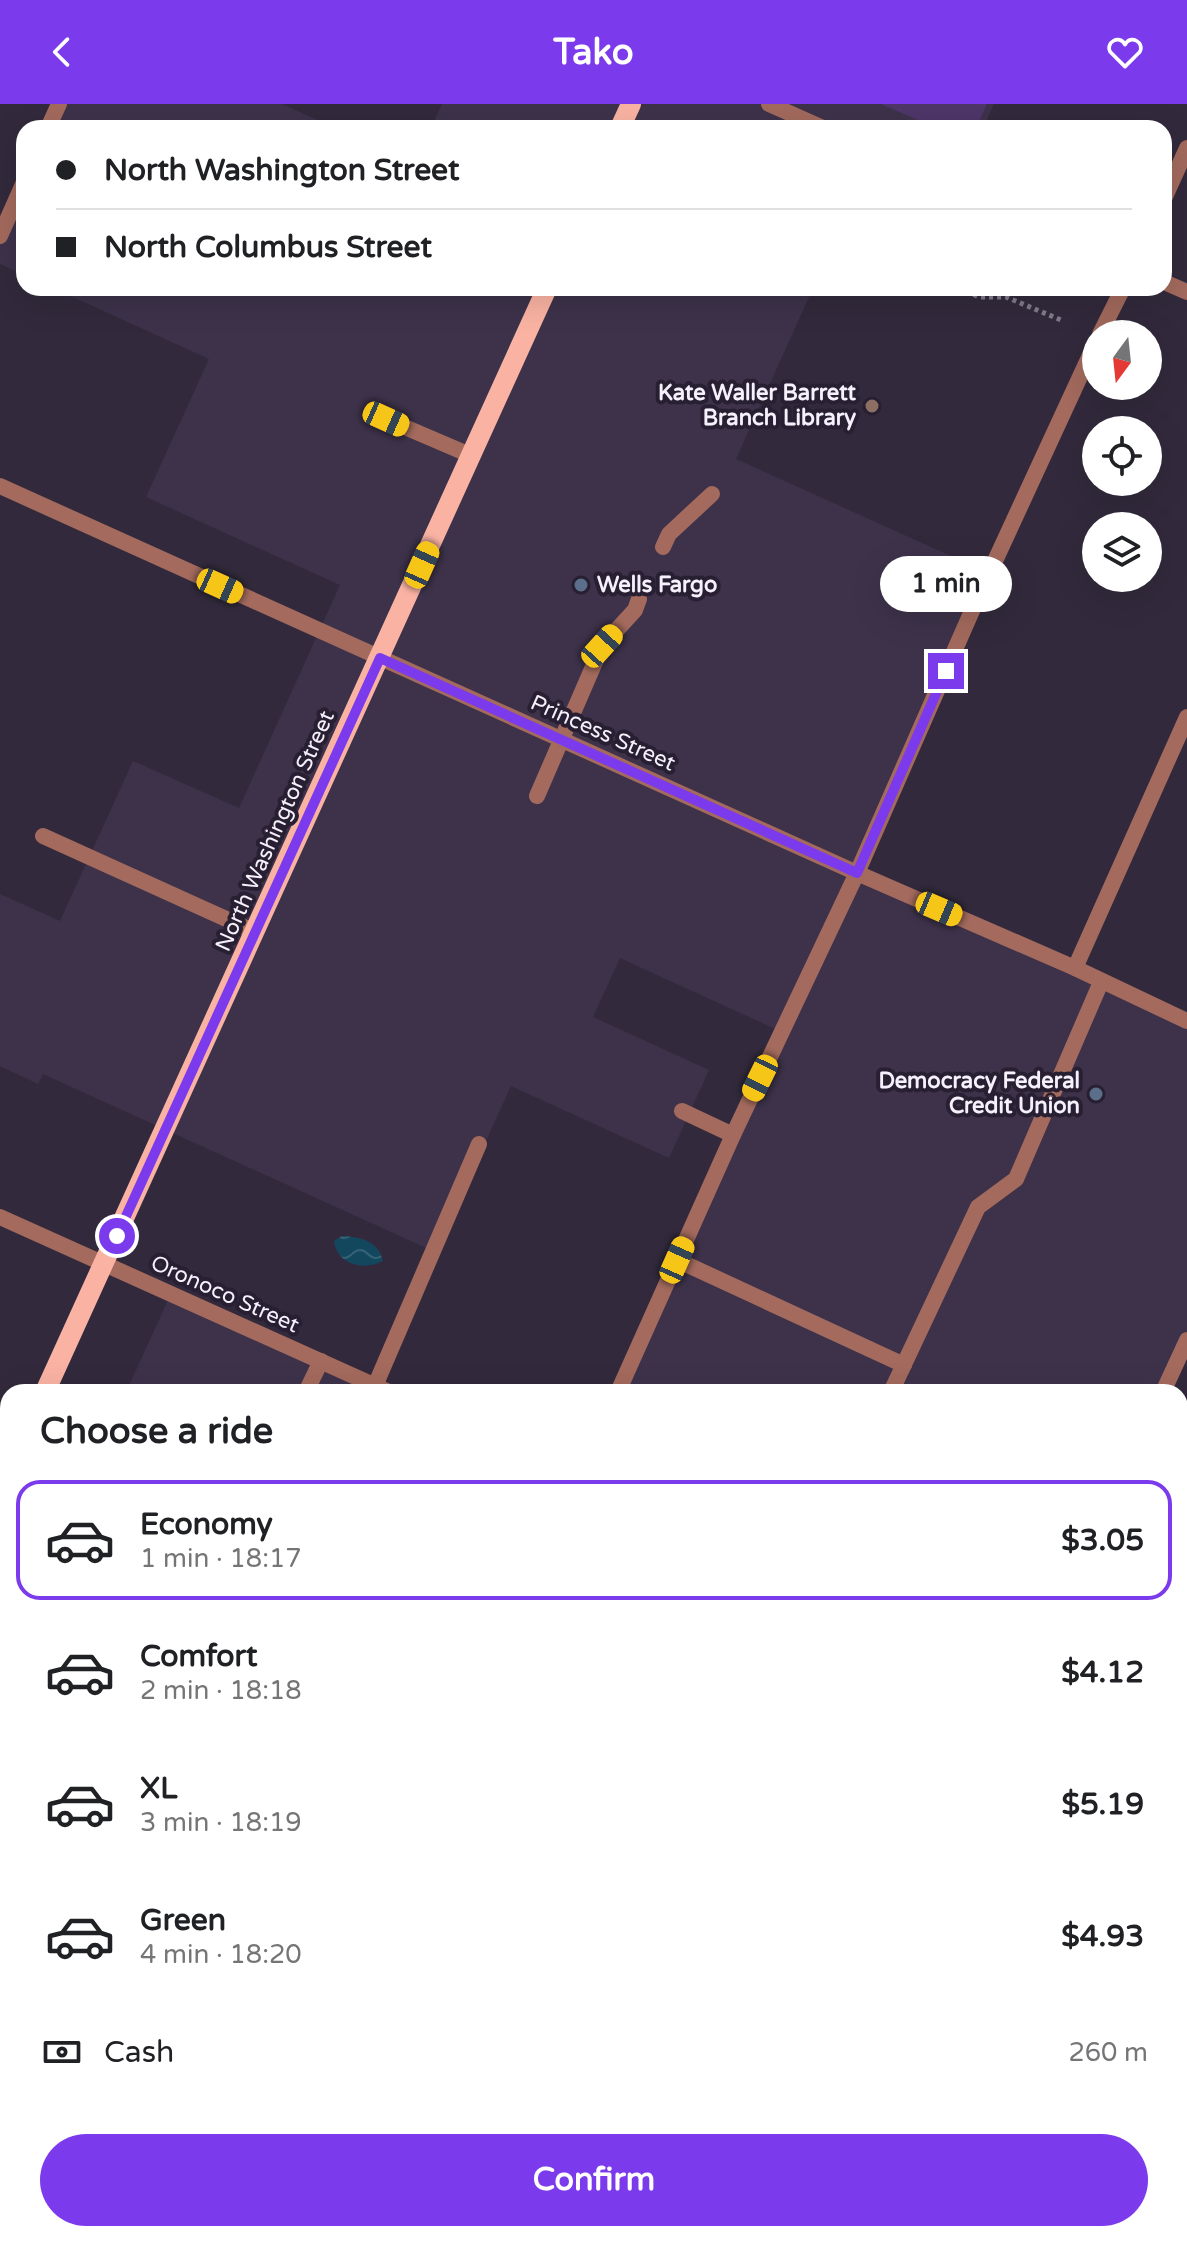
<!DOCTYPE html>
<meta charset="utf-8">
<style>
:root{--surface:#fff;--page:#f6f6f6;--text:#202124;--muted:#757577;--line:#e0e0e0;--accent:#7c3aed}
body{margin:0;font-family:"Varela Round",sans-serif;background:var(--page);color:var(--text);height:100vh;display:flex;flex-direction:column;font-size:30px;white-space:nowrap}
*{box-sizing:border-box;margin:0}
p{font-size:26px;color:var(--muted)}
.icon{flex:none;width:44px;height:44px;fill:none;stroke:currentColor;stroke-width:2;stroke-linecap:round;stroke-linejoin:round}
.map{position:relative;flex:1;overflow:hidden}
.drawer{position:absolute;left:0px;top:1280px;width:1188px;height:858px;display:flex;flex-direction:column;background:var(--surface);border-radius:24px 24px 0 0;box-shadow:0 8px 32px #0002}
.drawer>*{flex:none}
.banner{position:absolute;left:16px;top:16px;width:1156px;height:176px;border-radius:24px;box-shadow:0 8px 32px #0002;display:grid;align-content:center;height:176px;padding:0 40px;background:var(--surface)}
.needle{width:52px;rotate:195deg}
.tools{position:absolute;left:1082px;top:216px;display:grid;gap:16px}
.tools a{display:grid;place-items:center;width:80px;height:80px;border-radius:50%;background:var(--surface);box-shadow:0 8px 32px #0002;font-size:40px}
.end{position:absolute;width:36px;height:36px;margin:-18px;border:10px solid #7c3aed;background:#fff;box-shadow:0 0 0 4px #fff}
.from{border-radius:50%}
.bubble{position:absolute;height:56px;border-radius:28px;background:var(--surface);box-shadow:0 8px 32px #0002;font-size:26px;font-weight:800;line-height:56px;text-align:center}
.car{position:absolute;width:24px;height:48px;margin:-24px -12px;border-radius:10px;box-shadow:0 0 6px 2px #0007;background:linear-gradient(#f5c518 24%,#345 0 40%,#f5c518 0 76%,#345 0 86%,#f5c518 0)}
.banner b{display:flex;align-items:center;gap:28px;height:76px;font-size:30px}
.banner b+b{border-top:2px solid var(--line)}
.banner i{width:20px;height:20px;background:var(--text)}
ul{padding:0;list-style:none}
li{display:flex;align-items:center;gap:24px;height:120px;margin:0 16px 12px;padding:0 24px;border:4px solid transparent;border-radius:24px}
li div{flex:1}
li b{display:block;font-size:30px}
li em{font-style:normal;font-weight:800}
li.selected{border-color:var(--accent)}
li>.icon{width:72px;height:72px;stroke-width:1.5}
h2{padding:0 40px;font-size:36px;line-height:96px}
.pay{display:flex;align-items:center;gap:20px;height:88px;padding:0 40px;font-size:30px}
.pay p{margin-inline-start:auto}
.primary-button{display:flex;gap:16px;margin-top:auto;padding:16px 40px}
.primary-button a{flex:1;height:92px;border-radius:48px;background:var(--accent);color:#fff;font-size:32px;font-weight:800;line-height:92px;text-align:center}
header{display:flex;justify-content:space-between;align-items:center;height:104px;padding:0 40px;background:var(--accent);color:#fff;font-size:36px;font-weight:800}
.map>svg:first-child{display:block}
</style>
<header><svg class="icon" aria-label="back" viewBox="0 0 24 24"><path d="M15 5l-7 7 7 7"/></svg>Tako<svg class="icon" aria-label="heart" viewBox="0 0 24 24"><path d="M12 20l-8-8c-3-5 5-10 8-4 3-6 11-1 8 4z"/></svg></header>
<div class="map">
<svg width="1187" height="2137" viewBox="0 0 1187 2137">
<defs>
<pattern id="water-waves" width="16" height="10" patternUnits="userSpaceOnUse" patternTransform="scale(2)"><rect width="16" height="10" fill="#13475e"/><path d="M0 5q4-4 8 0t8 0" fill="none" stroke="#366276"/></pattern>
</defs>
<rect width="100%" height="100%" fill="#322a3c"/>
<g fill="#3d324a">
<path d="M 63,0 L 282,0 L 335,24 L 52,24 Z"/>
<path d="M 442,0 L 994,0 L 983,24 L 431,24 Z"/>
<path d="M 24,86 L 24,171 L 0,160 L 0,139 Z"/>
<path d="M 53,184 L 813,184 L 736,355 L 993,471 L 857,771 L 1187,921 L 1187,1237 L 1164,1288 L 620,1288 L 784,929 L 620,854 L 593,913 L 709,966 L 669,1054 L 511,982 L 435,1148 L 43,970 L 38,980 L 0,962 L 0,790 L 60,817 L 133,657 L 239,704 L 340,481 L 146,393 L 209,255 Z"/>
<path d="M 169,1194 L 379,1288 L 126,1288 Z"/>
<path d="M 8,1545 L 8,2124 L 0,2137 L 0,1563 Z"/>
</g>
<path fill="#4e3669" d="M 881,0 L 987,0 L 976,24 L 936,24 Z"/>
<path fill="url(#water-waves)" d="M 342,1132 C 361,1133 378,1137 383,1157 C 364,1167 337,1161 334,1137 Z"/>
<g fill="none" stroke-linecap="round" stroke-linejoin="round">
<path stroke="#817a8a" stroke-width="5" stroke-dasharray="4 4" stroke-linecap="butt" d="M 959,184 L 979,193 L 1006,193 L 1061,216"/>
<g stroke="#a36a5d" stroke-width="16">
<path d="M 386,315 L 470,351"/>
<path d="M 663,443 L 669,430 L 712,390"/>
<path d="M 537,692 L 602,542 L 635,506 L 639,495"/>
<path d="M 43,732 L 255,828"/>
<path d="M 1075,864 L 1187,613"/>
<path d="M 682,1007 L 733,1031"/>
<path d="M 677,1156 L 904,1261"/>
<path d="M 375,1282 L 479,1040"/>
<path d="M 306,1288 L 321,1257"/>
<path d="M 891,1288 L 978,1103 L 1016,1075 L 1101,878"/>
<path d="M 1180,1889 L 1187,1889"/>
<path d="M 1131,2130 L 1146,2137"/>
<path d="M 0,2137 L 8,2119"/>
<path d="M 449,2137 L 452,2130"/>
<path d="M 551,2137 L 554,2130"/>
</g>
<g stroke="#a36a5d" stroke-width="16">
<path d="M 48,24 L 59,0"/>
<path d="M 1164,95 L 1187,44"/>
<path d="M 0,132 L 24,78"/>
<path d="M 1100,230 L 1123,184"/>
<path d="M 0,382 L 857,769 L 1075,864 L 1187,917"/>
<path d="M 0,1113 L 389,1288"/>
<path d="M 618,1288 L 733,1031 L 857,769 L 971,509 L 1096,238"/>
<path d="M 1163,1288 L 1187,1236"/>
<path d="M 1180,1646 L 1187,1649"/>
<path d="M 234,2137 L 237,2130"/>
<path d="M 778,2137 L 781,2130"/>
</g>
<g stroke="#a36a5d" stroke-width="16">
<path d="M 769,0 L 823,24"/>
<path d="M 1164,178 L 1187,188"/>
</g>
<g stroke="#e48a76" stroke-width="16">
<path d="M 0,1837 L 8,1840"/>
<path d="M 653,2130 L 668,2137"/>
</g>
<g stroke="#fab3a3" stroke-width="20">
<path d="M 620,24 L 631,0"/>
<path d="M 45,1288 L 547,184"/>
<path d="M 0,1387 L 8,1370"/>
</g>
</g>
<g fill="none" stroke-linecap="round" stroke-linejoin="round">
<path stroke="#7c3aed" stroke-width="10" d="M 117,1132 L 380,554 L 857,769 L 946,567"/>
</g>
<circle fill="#8d6e63" stroke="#282032" stroke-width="3" cx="872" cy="302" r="8"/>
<g fill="#5c6f8a" stroke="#282032" stroke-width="3">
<circle cx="581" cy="481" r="8"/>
<circle cx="1096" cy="990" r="8"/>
</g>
<g text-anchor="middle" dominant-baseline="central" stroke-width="8" stroke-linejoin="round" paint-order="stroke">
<g font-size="22" font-weight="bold" fill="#f5f0fc" stroke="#282032" text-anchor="end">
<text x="856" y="289">Kate Waller Barrett<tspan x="856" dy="25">Branch Library</tspan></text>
<text x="597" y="481" text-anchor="start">Wells Fargo</text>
<text x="1080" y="977">Democracy Federal<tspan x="1080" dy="25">Credit Union</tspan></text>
</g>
<g font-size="22" fill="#f5f0fc" stroke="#282032">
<text transform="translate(603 629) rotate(24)">Princess Street</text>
<text transform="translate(275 727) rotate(-66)">North Washington Street</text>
<text transform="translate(225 1190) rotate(24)">Oronoco Street</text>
</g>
</g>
</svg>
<div class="tools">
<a><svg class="needle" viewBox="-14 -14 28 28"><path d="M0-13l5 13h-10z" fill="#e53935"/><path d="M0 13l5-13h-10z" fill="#757577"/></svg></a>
<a><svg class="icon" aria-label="locate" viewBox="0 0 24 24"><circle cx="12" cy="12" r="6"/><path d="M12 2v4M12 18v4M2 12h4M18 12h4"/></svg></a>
<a><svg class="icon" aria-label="layers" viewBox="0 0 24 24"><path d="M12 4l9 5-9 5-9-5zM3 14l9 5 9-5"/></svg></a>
</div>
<i class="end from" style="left:117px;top:1132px"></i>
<i class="end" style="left:946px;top:567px"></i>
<div class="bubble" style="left:880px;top:452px;width:132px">1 min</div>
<i class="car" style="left:386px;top:315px;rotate:114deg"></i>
<i class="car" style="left:422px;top:461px;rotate:24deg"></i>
<i class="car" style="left:220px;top:482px;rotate:114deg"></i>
<i class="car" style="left:602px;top:542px;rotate:42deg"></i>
<i class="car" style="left:939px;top:805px;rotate:113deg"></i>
<i class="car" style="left:760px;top:974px;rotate:206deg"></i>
<i class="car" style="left:677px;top:1156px;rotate:24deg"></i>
<div class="banner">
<b><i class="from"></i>North Washington Street</b>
<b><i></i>North Columbus Street</b>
</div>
<section class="drawer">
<h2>Choose a ride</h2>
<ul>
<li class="selected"><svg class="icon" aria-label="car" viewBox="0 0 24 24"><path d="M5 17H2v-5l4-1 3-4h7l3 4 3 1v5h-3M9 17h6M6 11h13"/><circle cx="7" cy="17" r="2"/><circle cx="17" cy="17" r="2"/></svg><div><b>Economy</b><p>1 min · 18:17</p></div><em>$3.05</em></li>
<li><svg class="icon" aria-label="car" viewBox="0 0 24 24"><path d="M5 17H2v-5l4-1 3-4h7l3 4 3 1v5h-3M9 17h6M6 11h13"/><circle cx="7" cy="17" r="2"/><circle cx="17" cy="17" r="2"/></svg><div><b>Comfort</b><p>2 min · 18:18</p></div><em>$4.12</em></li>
<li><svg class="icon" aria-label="car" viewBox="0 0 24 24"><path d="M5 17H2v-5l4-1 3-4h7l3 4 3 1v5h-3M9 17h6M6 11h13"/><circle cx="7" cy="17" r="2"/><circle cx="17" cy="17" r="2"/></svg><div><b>XL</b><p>3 min · 18:19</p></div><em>$5.19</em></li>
<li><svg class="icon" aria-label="car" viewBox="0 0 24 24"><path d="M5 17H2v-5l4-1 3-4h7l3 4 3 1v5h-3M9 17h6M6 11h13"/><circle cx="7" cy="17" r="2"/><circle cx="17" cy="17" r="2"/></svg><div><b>Green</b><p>4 min · 18:20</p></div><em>$4.93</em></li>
</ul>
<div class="pay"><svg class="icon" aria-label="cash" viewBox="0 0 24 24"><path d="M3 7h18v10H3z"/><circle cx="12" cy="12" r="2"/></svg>Cash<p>260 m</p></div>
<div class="primary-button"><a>Confirm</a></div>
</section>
</div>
